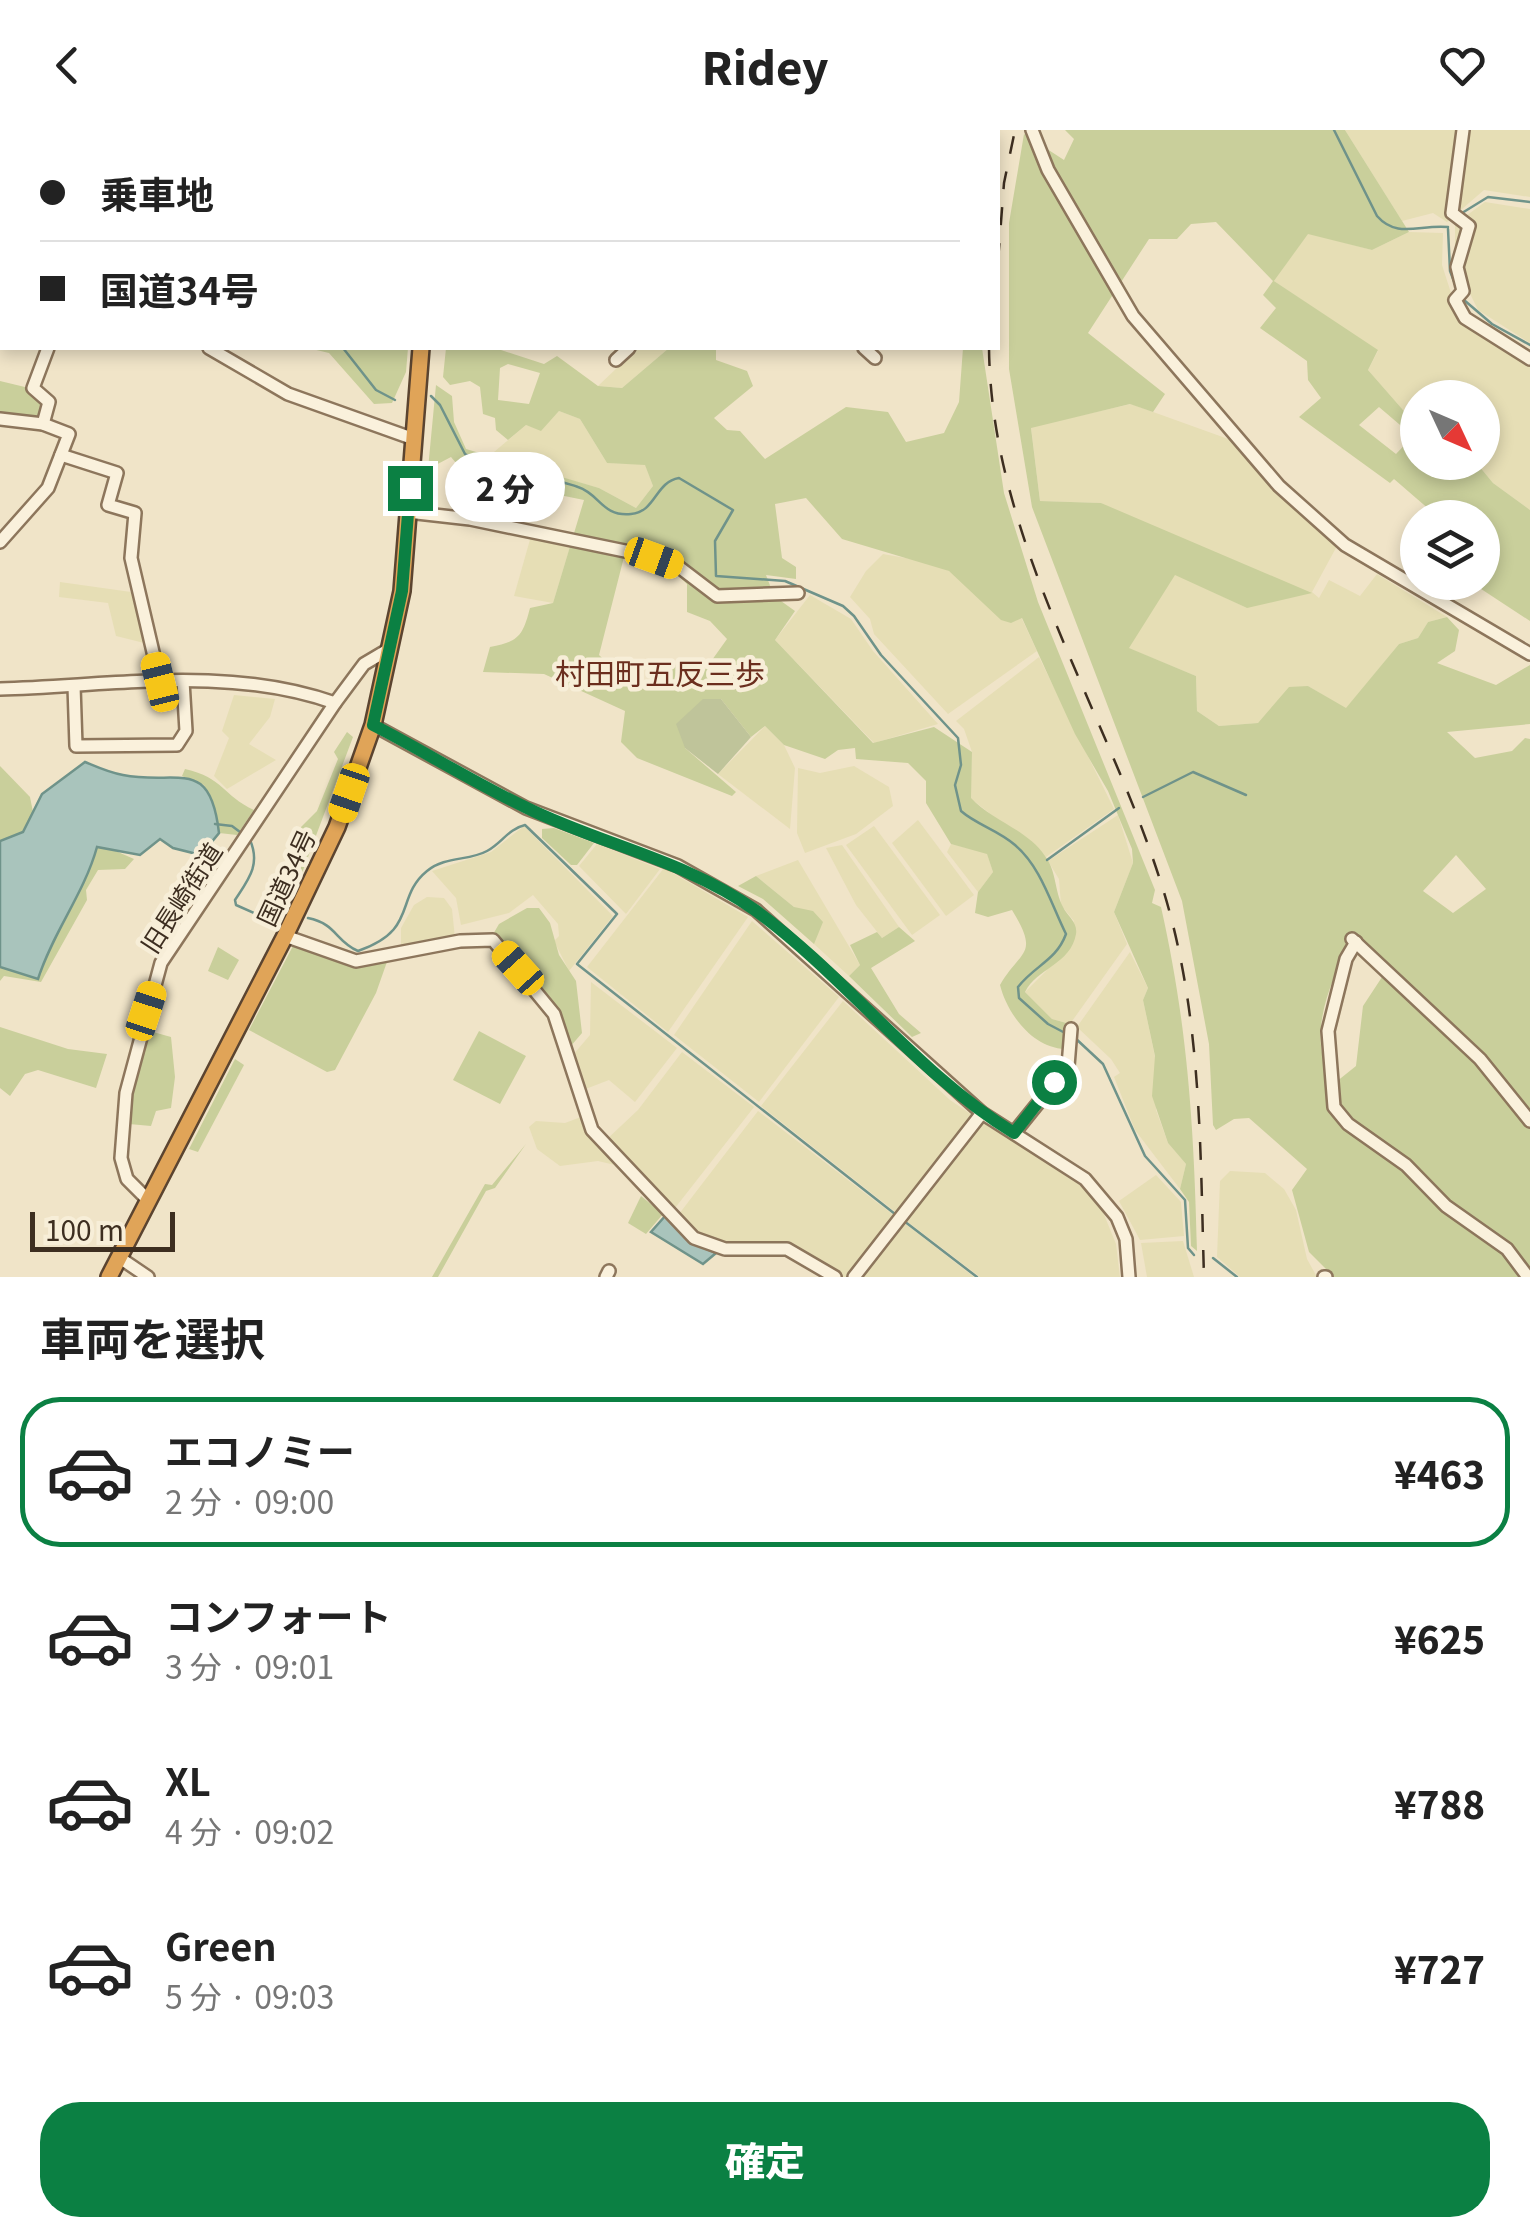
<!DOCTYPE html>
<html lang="ja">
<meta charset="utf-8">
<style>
:root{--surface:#fff;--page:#f2f2f2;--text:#222;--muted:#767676;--line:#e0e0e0;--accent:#0b8043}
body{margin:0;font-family:Georgia,"Noto Sans JP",serif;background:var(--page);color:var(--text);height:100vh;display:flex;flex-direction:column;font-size:38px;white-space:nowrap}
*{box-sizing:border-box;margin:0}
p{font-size:32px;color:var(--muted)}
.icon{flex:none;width:55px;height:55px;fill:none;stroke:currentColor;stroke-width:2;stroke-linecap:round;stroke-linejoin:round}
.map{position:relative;height:1147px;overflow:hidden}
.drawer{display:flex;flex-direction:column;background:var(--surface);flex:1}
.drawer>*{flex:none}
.guide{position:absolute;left:0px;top:0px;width:1000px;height:220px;box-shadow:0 5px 15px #0003;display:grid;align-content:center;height:220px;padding:0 40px;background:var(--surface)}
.needle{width:65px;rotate:134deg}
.controls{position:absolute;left:1400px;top:250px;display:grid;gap:20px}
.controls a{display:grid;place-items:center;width:100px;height:100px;border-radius:50%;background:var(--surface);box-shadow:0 5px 15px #0003;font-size:50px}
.scale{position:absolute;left:30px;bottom:25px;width:145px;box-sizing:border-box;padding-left:10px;border:5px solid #3d2e20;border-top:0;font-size:28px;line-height:35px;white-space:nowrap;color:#3d2e20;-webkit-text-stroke:8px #f7eed8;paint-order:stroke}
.end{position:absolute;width:45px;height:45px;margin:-22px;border:12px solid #0b8043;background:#fff;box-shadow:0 0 0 5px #fff}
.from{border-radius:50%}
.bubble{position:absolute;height:70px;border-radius:35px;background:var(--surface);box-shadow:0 5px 15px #0003;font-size:32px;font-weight:800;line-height:70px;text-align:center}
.car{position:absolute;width:30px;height:60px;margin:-30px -15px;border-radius:12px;box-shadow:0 0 8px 2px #0007;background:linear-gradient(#f5c518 24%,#345 0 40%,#f5c518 0 76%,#345 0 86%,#f5c518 0)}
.guide b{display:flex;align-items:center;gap:35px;height:95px;font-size:38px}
.guide b+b{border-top:2px solid var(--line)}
.guide i{width:25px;height:25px;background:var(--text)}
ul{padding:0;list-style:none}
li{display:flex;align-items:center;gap:30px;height:150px;margin:0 20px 15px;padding:0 20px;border:5px solid transparent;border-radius:40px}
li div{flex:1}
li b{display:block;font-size:38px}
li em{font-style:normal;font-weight:800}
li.current{border-color:var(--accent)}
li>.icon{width:90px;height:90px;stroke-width:1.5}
h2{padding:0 40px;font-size:45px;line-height:120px}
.action{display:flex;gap:20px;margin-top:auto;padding:20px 40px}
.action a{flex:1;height:115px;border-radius:40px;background:var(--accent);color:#fff;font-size:40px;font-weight:800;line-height:115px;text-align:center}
header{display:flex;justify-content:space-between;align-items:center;height:130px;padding:0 40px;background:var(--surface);font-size:45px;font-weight:800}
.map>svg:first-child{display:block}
</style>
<header><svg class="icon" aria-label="back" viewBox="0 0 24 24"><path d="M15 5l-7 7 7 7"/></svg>Ridey<svg class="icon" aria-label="heart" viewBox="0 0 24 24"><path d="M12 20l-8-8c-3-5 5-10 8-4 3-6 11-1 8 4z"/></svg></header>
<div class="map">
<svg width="1530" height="1147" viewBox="0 0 1530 1147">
<rect width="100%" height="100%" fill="#f0e4c8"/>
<g fill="#e6deb5">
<path d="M 1345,0 L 1530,0 L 1530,67 L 1484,60 L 1447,92 L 1433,83 L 1402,91 Z"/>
<path d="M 1485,72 L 1530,79 L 1530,213 L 1478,180 L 1455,133 L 1455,94 Z"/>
<path d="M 1409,102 L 1443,103 L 1442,135 L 1461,194 L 1530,237 L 1530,380 L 1493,353 L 1479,336 L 1467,333 L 1482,332 L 1482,268 L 1418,268 L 1417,296 L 1368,240 L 1378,221 L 1274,151 L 1308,103 L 1372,120 Z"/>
<path d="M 638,218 L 669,218 L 622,258 L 598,256 Z"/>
<path d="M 1131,274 L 1231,310 L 1280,366 L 1337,416 L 1312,462 L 1319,468 L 1329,450 L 1360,466 L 1377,444 L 1447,487 L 1428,492 L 1418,508 L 1399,514 L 1346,579 L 1308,556 L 1258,593 L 1219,596 L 1197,581 L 1196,546 L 1128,518 L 1175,444 L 1247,478 L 1101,373 L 1040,371 L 1031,297 Z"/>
<path d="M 559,281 L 580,289 L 607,333 L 645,334 L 653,356 L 636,378 L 599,358 L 488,327 L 526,295 L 541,300 Z"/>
<path d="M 467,346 L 517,357 L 512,382 L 495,381 L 490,390 L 459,381 Z"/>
<path d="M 531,406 L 570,417 L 553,473 L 514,466 Z"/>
<path d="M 883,424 L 928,432 L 949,441 L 1021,487 L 1037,521 L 948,584 L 874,504 L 870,489 L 850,467 L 866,441 Z"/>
<path d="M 60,452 L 131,462 L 144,513 L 116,506 L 108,473 L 59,467 Z"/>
<path d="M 810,465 L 851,489 L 873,521 L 938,594 L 874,613 L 775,510 Z"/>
<path d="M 1039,527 L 1114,679 L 1046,727 L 970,668 L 972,622 L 964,599 L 956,591 Z"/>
<path d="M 234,565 L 275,569 L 270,587 L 249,614 L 276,630 L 227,659 L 214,646 L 229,608 L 222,601 Z"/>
<path d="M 765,596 L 784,615 L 795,638 L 790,699 L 718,644 Z"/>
<path d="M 854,636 L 889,657 L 893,676 L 856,704 L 805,723 L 797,703 L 798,638 L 820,643 Z"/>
<path d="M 1118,685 L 1133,733 L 1114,782 L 1127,814 L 1070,894 L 1052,889 L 1025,862 L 1046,841 L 1074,791 L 1061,775 L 1059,749 L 1048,731 Z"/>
<path d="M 918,690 L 974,765 L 946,786 L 892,713 Z"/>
<path d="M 524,696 L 613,786 L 569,841 L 554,811 L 559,806 L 558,794 L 533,765 L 509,783 L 461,795 L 456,768 L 432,741 L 491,722 Z"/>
<path d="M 874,696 L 940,785 L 912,805 L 846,715 Z"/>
<path d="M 597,714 L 660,739 L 626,784 L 579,736 Z"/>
<path d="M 951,714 L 987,723 L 993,742 L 978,762 L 947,722 Z"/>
<path d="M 842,715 L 899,797 L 882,808 L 856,775 L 826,718 Z"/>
<path d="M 798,730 L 860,835 L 849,846 L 814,814 L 794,777 L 756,746 Z"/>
<path d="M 664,738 L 748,787 L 668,902 L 587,837 Z"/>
<path d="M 427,767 L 444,768 L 452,779 L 455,808 L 401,818 L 401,798 L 414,775 Z"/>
<path d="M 752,791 L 839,867 L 759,972 L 674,905 Z"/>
<path d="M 1130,822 L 1148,858 L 1143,870 L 1155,927 L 1156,980 L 1168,1013 L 1186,1034 L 1180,1059 L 1135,1000 L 1114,947 L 1120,943 L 1111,929 L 1077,897 Z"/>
<path d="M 591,852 L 677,918 L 635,972 L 609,950 L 583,960 L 573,925 L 590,905 Z"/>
<path d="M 843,871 L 950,970 L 975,987 L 898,1084 L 761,976 Z"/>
<path d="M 682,922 L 754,977 L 675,1078 L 605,1011 L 638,980 Z"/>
<path d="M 758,981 L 896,1087 L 850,1147 L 841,1147 L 788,1115 L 733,1116 L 699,1107 L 679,1084 Z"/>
<path d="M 581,987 L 590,1007 L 615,1035 L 598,1031 L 560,1036 L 537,1019 L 529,997 L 536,991 L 565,993 Z"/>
<path d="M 982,991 L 1083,1057 L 1103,1082 L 1116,1114 L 1120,1147 L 980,1147 L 904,1089 Z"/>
<path d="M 1230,1041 L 1265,1043 L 1284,1059 L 1296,1080 L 1307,1129 L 1317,1147 L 1240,1147 L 1217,1127 L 1220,1051 Z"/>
<path d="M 1156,1045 L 1181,1072 L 1184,1106 L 1140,1110 L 1119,1071 Z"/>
<path d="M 903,1092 L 974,1147 L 861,1147 Z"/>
<path d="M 1183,1111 L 1194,1147 L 1147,1147 L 1141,1113 Z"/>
</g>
<g fill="#c9cf9b" fill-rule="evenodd">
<path d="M 1065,0 L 1345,0 L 1409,102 L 1372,120 L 1308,104 L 1274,151 L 1378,220 L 1368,240 L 1417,296 L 1418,332 L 1479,336 L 1493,353 L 1530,380 L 1530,491 L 1472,453 L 1482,452 L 1482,388 L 1438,387 L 1394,349 L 1390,353 L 1299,287 L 1321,268 L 1308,250 L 1307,231 L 1260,198 L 1276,178 L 1263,165 L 1273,151 L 1216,92 L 1191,94 L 1177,109 L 1149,109 L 1088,203 L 1165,264 L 1153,282 L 1130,274 L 1031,298 L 1040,371 L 1101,373 L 1312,463 L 1247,478 L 1175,445 L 1129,518 L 1196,546 L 1197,581 L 1219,596 L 1258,593 L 1289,557 L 1308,556 L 1346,578 L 1399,514 L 1418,508 L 1428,492 L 1447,487 L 1459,500 L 1455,521 L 1437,533 L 1496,555 L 1530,535 L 1530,594 L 1447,602 L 1475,628 L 1512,621 L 1525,608 L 1530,609 L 1530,1147 L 1334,1147 L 1309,1122 L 1292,1060 L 1307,1039 L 1249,988 L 1234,989 L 1216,1000 L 1213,995 L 1209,914 L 1182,771 L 1032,377 L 1009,239 L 1009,93 L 1024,4 L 1064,30 L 1074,9 ZM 1379,277 L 1413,306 L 1396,324 L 1359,295 ZM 1456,725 L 1486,759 L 1453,783 L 1423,761 ZM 1350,813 L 1386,841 L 1363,876 L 1356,936 L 1336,952 C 1303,913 1330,852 1350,813 Z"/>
<path d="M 308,218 L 408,218 L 406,242 L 392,273 L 374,274 L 329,223 Z"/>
<path d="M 446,218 L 495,218 L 544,234 L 557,226 L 598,256 L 622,258 L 669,218 L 716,218 L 716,230 L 747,241 L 753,256 L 714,288 L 727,300 L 740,301 L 765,329 L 846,277 L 888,282 L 906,312 L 944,303 L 959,272 L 963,218 L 982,218 L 1004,363 L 1038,472 L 1155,760 L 1152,773 L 1161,777 C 1188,897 1194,998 1197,1121 L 1191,1116 L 1189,1072 L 1180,1059 L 1186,1034 L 1168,1013 L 1152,966 L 1155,926 L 1143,870 L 1148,858 L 1114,782 L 1133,733 L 1132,719 L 1108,661 L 1075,604 L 1022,488 L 1011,493 L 1001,490 L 949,441 L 842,409 L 806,368 L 775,374 L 782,428 L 796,437 L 796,449 L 766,445 L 774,466 L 795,481 L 775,510 L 873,613 L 934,597 L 972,622 L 971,668 C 991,690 1028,700 1045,726 C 1057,742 1054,760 1063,777 C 1067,786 1078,792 1076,804 C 1071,834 1037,838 1025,862 L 1052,889 L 1070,894 L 1065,919 C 1032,918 1007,883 1000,855 C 1021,819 1040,826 1012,780 L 988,787 L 975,783 L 978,762 L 993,742 L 987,724 L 951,714 L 926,673 L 926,651 L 908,633 L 856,629 L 855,618 L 838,620 L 825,629 L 784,615 L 765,596 L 751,607 L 721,569 L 685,618 L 736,662 L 732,666 L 637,628 L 621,612 L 625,581 L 544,544 L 483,542 L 490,517 C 519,512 523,505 530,478 L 553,473 L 584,370 L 467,346 L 451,327 L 428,339 L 436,255 L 452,266 L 454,292 L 466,319 L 599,358 L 636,378 L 653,356 L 645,335 L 607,333 L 580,289 L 559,281 L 541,301 L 526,295 L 508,310 L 496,300 L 495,288 L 483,284 L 480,257 L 470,251 L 450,255 L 443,247 ZM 508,234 L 540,243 L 529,274 L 498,270 L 500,238 ZM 624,427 L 668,436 L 687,454 L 687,482 L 710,491 L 727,509 L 702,544 L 677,534 L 635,560 L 599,525 Z"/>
<path d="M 0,251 L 29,258 L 44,276 L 39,292 L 0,285 Z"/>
<path d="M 347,602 L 353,607 L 299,751 L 295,741 L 305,718 L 301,697 L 317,681 L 338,629 L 334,622 Z"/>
<path d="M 0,636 L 30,667 L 34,687 L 23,702 L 0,711 Z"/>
<path d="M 185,639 C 224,648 222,665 254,680 L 237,705 L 219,703 L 216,681 L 204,655 L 182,646 Z"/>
<path d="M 554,698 L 594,713 L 577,735 L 571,735 L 542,708 L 542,699 Z"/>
<path d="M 102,715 L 134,729 L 125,739 L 98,740 L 86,760 L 87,770 L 41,852 L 4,846 L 0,851 L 0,837 L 38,849 C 54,802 85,765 96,717 Z"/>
<path d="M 756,746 L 794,777 L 813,781 L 823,792 L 814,814 L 763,769 L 738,756 Z"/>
<path d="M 527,778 L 539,778 L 550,793 L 559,825 L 576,851 L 582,903 L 570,917 L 550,867 L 492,806 L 499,794 Z"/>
<path d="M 899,797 L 915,811 L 871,838 L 899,884 L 921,903 L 912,907 L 849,846 L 860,835 L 850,815 L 877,802 L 882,808 Z"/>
<path d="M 294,814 L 356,835 L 388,829 L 376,863 L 335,940 L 327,942 L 249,900 Z"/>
<path d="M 218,817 L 239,830 L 228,850 L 208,841 Z"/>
<path d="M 0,897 L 68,919 L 107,924 L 96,958 L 38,940 L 25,944 L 10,966 L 0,958 Z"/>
<path d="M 146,900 L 171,907 L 175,947 L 171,978 L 156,981 L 151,996 L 129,994 L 132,959 Z"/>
<path d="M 479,901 L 526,926 L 500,974 L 453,950 Z"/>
<path d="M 235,929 L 244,935 L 198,1022 L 189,1019 Z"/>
<path d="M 526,1014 L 495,1058 L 486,1061 L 438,1147 L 432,1147 L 485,1054 L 492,1055 Z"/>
<path d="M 641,1066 L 663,1084 L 646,1104 L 628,1093 Z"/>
</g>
<path fill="#bfc49a" d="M 703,569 L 721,569 L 751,607 L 718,644 L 685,618 L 676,594 Z"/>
<g fill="#a9c4bc" stroke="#6f938a" stroke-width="2.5">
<path d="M 85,632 C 97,637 110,643 123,645 C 178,656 210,625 219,703 L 201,725 L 173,718 L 160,709 L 140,725 L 97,717 C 84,764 53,802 38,849 L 0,837 L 0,711 L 23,702 L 42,664 Z"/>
<path d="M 666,1085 L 695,1114 L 716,1123 L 703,1134 L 651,1102 Z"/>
</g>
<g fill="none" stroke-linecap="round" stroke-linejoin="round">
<g stroke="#6f938a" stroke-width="2.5">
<path d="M 1334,0 L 1377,86 C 1397,109 1420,94 1448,97"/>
<path d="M 0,60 L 2,60"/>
<path d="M 1462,83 L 1488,67 L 1530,72"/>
<path d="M 1448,99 L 1450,141 L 1457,159"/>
<path d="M 1464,170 L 1492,194 L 1530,215"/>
<path d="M 343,218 L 376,260 L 395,270"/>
<path d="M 431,266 L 440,275 L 465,324 C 499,345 541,344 578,357 C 600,364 602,387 631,384 C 656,382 655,352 679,348 L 733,380 L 715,411 L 716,446 L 785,451 L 843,476 L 854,486 L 881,525 L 958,608 L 961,635 L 955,655 L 961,681 C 977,695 998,700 1015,715 C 1041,737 1051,774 1066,804 C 1056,831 1035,835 1018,857 L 1019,868 L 1048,894 L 1067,904"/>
<path d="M 1143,667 L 1193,642 L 1246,665"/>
<path d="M 215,694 L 232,696 L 244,705"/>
<path d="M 250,710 C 261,735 248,750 235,770 L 236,775 L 277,793"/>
<path d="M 1047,730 L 1119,678"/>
<path d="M 308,788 C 337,794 335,811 358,821 C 419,800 394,768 427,741 C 445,726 469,731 487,721 C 502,713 508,699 525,695 L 617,784 L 577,834 L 895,1084"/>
<path d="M 1074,907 L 1103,934 L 1145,1026 L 1185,1070 L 1188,1118 L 1194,1125"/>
<path d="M 904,1091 L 977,1147"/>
<path d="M 1213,1128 L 1237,1147"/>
</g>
<defs>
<g id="minor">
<path d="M 379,0 L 380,2"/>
<path d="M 633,0 L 636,2"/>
<path d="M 1032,0 L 1048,40 L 1133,186 L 1279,356 L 1345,415 L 1530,524"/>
<path d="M 1463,0 L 1452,83 L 1469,96 L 1457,137 L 1463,161 L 1455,170 L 1465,188 L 1530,229"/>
<path d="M 35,2 L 36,0"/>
<path d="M 244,2 L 245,0"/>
<path d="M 541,2 L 543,0"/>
<path d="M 593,2 L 595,0"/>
<path d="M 863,2 L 865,0"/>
<path d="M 0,85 L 2,79"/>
<path d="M 0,97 L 2,99"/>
<path d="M 209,218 L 288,264 L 414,309"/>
<path d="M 864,218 L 875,228"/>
<path d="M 616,230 L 629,218"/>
<path d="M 0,289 L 43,294 L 69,304 L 48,358 L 0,412"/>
<path d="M 43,294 L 49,272 L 33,258 L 48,218"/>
<path d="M 61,325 L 117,343 L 108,375 L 135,383 L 131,428 L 160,552"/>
<path d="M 408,382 L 470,389 L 654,427 L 679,437 L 717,466 L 798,463"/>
<path d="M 74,556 L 76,616 L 177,615 L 186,601 L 183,551"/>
<path d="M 0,559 C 111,556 228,535 335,573"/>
<path d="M 373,595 L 526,678 L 678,736 L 756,780 L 982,983 L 1085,1049 L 1117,1087 L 1126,1109 L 1129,1147"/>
<path d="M 285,806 L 356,831 L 460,811 L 493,810 L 554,884 L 592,1000 L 694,1108 L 725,1119 L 787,1119 L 835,1147"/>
<path d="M 1352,809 L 1480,929 L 1530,991"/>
<path d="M 1356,812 L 1346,829 L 1328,901 L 1334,977 L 1348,994 L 1406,1035 L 1446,1076 L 1507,1119 L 1528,1147"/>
<path d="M 1014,1003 L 1068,936 L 1071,899"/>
<path d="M 149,1071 L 127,1049 L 121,1028 L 126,963 L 161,833 L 335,573 L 364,534 L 391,518"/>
<path d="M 120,1128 L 148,1147"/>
<path d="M 606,1147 L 609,1141"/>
<path d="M 854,1147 L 982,983"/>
<path d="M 1324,1147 L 1326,1147"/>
</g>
<g id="highway">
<path d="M 438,2 L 438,0"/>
<path d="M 109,1147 L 285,806 L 337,697 L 373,595 L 402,461 L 421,218"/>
</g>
</defs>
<use href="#minor" stroke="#8d765c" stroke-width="16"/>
<use href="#highway" stroke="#5b4430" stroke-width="20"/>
<use href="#minor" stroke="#faf1dc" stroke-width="11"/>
<use href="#highway" stroke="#e0a458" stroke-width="15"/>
<g stroke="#3d2e20" stroke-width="2.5" stroke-dasharray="18 18" stroke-linecap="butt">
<path d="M 998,131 L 1004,53 L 1015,0"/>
<path d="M 989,218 C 991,410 1106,578 1162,756 C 1202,883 1200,1016 1204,1147"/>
</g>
</g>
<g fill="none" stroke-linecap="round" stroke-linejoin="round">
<path stroke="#0b8043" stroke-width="12" d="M 410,358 L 402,461 L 373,595 C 424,621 474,653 527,678 C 602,715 685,730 755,780 C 847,847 916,943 1014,1003 L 1054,952"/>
</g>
<g text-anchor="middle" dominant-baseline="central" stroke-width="9" stroke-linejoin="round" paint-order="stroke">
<g font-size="25" fill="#3d2e20" stroke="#f7eed8">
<text transform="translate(285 747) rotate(-65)">国道34号</text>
<text transform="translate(180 767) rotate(-57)">旧長崎街道</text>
</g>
<g font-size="30" fill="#6b2e1e" stroke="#f7eed8">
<text x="660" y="542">村田町五反三歩</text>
</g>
</g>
</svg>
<div class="controls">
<a><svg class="needle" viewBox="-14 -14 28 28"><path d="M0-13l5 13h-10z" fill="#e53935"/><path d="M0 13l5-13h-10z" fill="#767676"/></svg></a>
<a><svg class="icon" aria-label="layers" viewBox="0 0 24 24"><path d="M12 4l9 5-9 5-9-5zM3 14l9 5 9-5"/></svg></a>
</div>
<div class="scale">100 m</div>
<i class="end from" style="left:1054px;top:952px"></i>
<i class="end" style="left:410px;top:358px"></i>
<div class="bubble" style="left:445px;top:322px;width:120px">2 分</div>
<i class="car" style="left:654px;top:428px;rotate:110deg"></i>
<i class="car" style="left:160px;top:552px;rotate:346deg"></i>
<i class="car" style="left:349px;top:663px;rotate:199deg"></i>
<i class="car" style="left:518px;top:838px;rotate:318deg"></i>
<i class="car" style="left:146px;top:881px;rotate:18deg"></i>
<div class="guide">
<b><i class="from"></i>乗車地</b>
<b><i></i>国道34号</b>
</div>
</div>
<section class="drawer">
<h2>車両を選択</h2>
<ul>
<li class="current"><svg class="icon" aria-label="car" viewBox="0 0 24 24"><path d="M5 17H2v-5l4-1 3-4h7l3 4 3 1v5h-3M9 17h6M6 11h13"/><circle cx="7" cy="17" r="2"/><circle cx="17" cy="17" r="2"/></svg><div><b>エコノミー</b><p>2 分 · 09:00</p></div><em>¥463</em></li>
<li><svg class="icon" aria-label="car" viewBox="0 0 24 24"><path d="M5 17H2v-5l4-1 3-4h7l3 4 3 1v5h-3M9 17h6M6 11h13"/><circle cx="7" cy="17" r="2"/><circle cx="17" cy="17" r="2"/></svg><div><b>コンフォート</b><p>3 分 · 09:01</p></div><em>¥625</em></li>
<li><svg class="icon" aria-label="car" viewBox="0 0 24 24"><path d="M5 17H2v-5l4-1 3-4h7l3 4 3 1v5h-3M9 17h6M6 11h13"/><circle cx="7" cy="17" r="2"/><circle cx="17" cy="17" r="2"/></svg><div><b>XL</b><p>4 分 · 09:02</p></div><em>¥788</em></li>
<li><svg class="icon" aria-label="car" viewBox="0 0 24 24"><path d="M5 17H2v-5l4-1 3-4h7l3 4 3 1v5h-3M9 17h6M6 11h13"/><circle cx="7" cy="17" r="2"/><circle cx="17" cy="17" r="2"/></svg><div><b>Green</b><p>5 分 · 09:03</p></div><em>¥727</em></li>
</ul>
<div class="action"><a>確定</a></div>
</section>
